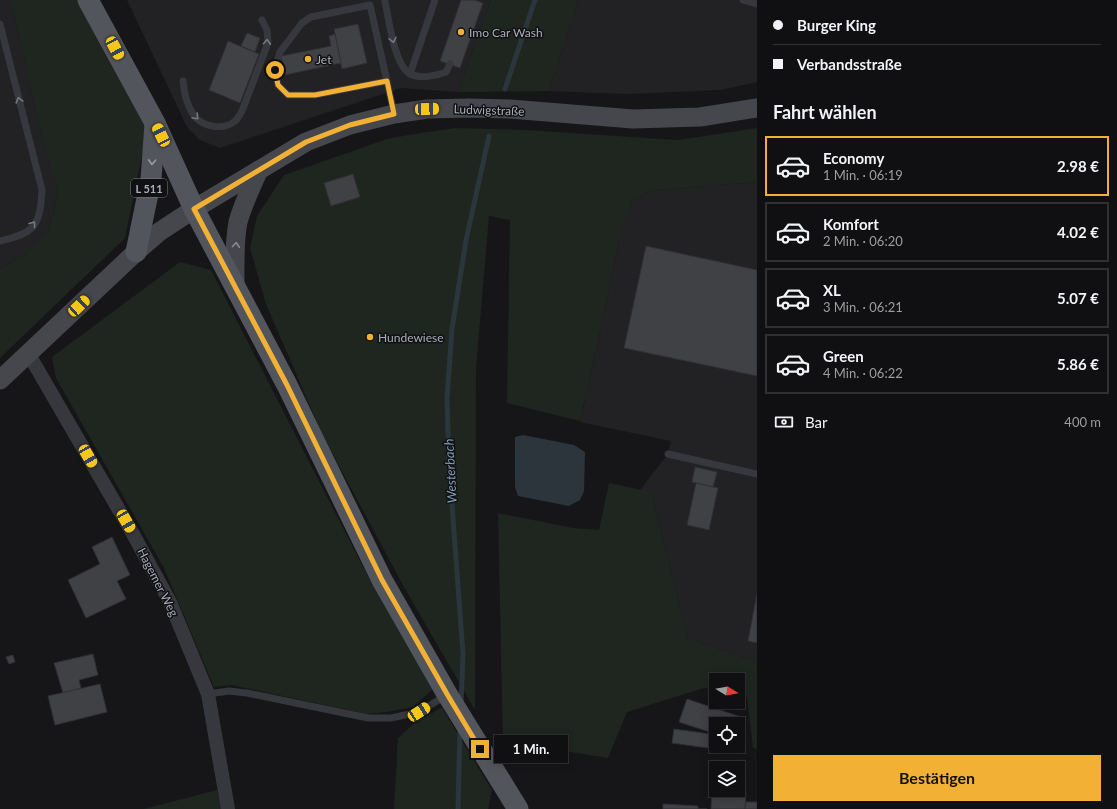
<!DOCTYPE html>
<html lang="de">
<meta charset="utf-8">
<style>
:root{--surface:#101012;--page:#19191b;--text:#f1f3f6;--muted:#9c9d9f;--line:#303032;--accent:#f2b134}
body{margin:0;font-family:Lato,sans-serif;background:var(--page);color:var(--text);height:100vh;display:flex;flex-direction:column;font-size:15px;white-space:nowrap}
*{box-sizing:border-box;margin:0}
p{font-size:13px;color:var(--muted)}
.icon{flex:none;width:22px;height:22px;fill:none;stroke:currentColor;stroke-width:2;stroke-linecap:round;stroke-linejoin:round}
.map{position:relative;flex:1;overflow:hidden}
.panel{display:flex;flex-direction:column;background:var(--surface);width:360px}
.panel>*{flex:none}
.guide{display:grid;align-content:center;height:88px;padding:0 16px;background:var(--surface)}
.needle{width:26px;rotate:101deg}
.fabs{position:absolute;left:709px;top:673px;display:grid;gap:8px}
.fabs a{display:grid;place-items:center;width:36px;height:36px;border-radius:0px;background:var(--surface);box-shadow:0 2px 10px #0003,0 0 0 1px var(--line);font-size:20px}
.end{position:absolute;width:18px;height:18px;margin:-9px;border:5px solid #f2b134;background:#111;box-shadow:0 0 0 2px #111}
.from{border-radius:50%}
.bubble{position:absolute;height:28px;border-radius:0px;background:var(--surface);box-shadow:0 2px 10px #0003,0 0 0 1px var(--line);font-size:13px;font-weight:700;line-height:28px;text-align:center}
.car{position:absolute;width:12px;height:24px;margin:-12px -6px;border-radius:5px;box-shadow:0 0 3px 1px #0007;background:linear-gradient(#f5c518 24%,#345 0 40%,#f5c518 0 76%,#345 0 86%,#f5c518 0)}
.guide b{display:flex;align-items:center;gap:14px;height:38px;font-size:15px}
.guide b+b{border-top:1px solid var(--line)}
.guide i{width:10px;height:10px;background:var(--text)}
ul{padding:0;list-style:none}
li{display:flex;align-items:center;gap:12px;height:60px;margin:0 8px 6px;padding:0 8px;border:2px solid var(--line);border-radius:0px}
li div{flex:1}
li b{display:block;font-size:15px}
li em{font-style:normal;font-weight:700}
li.current{border-color:var(--accent)}
li>.icon{width:36px;height:36px;stroke-width:1.5}
h2{padding:0 16px;font-size:18px;line-height:48px}
.pay{display:flex;align-items:center;gap:10px;height:44px;padding:0 16px;font-size:15px}
.pay p{margin-inline-start:auto}
.cta{display:flex;gap:8px;margin-top:auto;padding:8px 16px}
.cta a{flex:1;height:46px;border-radius:0px;background:var(--accent);color:#111;font-size:16px;font-weight:700;line-height:46px;text-align:center}
main{display:flex;flex:1;min-height:0}
.map>svg:first-child{display:block}
</style>
<main>
<div class="map">
<svg width="757" height="809" viewBox="0 0 757 809">
<rect width="100%" height="100%" fill="#161618"/>
<g fill="#222225">
<path d="M 0,0 L 11,0 L 42,139 L 58,193 L 49,229 L 26,254 L 0,269 Z"/>
<path d="M 127,0 L 491,0 L 458,92 L 401,88 L 220,148 L 200,140 L 187,127 Z"/>
<path d="M 578,0 L 757,0 L 757,82 L 720,90 L 627,94 L 549,91 Z"/>
<path d="M 757,182 L 757,662 L 688,638 L 651,492 L 640,490 L 668,454 L 671,441 L 580,422 L 598,342 L 621,229 L 632,201 L 652,190 Z"/>
</g>
<g fill="#1e261f">
<path d="M 11,0 L 82,0 L 148,126 L 125,238 L 0,358 L 0,269 L 26,254 L 49,229 L 58,193 L 42,139 Z"/>
<path d="M 491,0 L 578,0 L 549,91 L 458,92 Z"/>
<path d="M 456,128 L 526,130 L 678,140 L 757,128 L 757,182 L 652,190 L 632,201 L 621,229 L 598,342 L 580,421 L 507,403 L 510,220 L 489,216 L 476,368 L 475,710 L 405,589 L 323,436 L 266,304 L 250,248 L 257,216 L 284,175 L 387,139 L 414,134 Z"/>
<path d="M 180,262 L 211,270 L 363,567 L 433,689 L 413,707 L 387,712 L 366,714 L 232,685 L 214,687 L 164,568 L 56,378 L 52,357 Z"/>
<path d="M 609,483 L 651,492 L 688,638 L 757,662 L 757,749 L 753,748 L 747,697 L 738,695 L 738,680 L 716,680 L 716,690 L 704,688 L 627,712 L 608,758 L 503,741 L 498,513 L 573,528 L 599,530 Z"/>
<path d="M 442,708 L 492,790 L 488,809 L 394,809 L 398,738 L 418,720 Z"/>
<path d="M 217,790 L 221,809 L 144,809 Z"/>
</g>
<path fill="#2c353c" d="M 523,435 L 574,445 L 585,452 L 584,491 L 580,500 L 569,506 L 518,496 L 515,487 L 515,437 Z"/>
<g fill="none" stroke-linecap="round" stroke-linejoin="round">
<g stroke="#2c353c" stroke-width="5">
<path d="M 505,89 L 535,0"/>
<path d="M 461,704 L 463,654 L 449,464 L 447,398 L 452,329 L 466,240 L 489,136"/>
<path d="M 458,809 L 460,730"/>
</g>
</g>
<g fill="#404145" stroke="#303034">
<path d="M 461,0 L 474,0 L 483,3 L 460,68 L 440,61 Z"/>
<path d="M 358,24 L 367,63 L 342,69 L 334,29 Z"/>
<path d="M 247,33 L 260,38 L 255,52 L 241,46 Z"/>
<path d="M 335,34 L 341,63 L 285,75 L 281,56 L 331,46 L 329,36 Z"/>
<path d="M 228,41 L 259,54 L 240,103 L 209,90 Z"/>
<path d="M 353,174 L 360,197 L 331,206 L 324,183 Z"/>
<path d="M 646,246 L 757,270 L 757,376 L 624,348 Z"/>
<path d="M 695,467 L 717,472 L 713,487 L 692,482 Z"/>
<path d="M 696,483 L 718,488 L 709,530 L 687,525 Z"/>
<path d="M 112,537 L 130,575 L 117,581 L 126,599 L 86,618 L 68,580 L 100,564 L 92,547 Z"/>
<path d="M 757,593 L 757,643 L 748,641 Z"/>
<path d="M 93,654 L 98,675 L 79,680 L 81,688 L 63,693 L 54,663 Z"/>
<path d="M 13,655 L 15,662 L 9,664 L 6,657 Z"/>
<path d="M 100,684 L 107,712 L 55,725 L 48,696 Z"/>
<path d="M 687,699 L 744,718 L 738,736 L 738,724 L 716,724 L 716,734 L 679,722 Z"/>
<path d="M 674,729 L 710,734 L 708,748 L 672,743 Z"/>
<path d="M 712,789 L 746,791 L 745,809 L 711,809 Z"/>
<path d="M 746,802 L 757,802 L 757,809 L 745,809 Z"/>
<path d="M 663,804 L 698,806 L 698,809 L 707,809 L 663,809 Z"/>
</g>
<g fill="none" stroke-linecap="round" stroke-linejoin="round">
<g stroke="#37383d" stroke-width="7">
<path d="M 743,0 L 757,4"/>
<path d="M 385,2 C 389,19 394,65 410,74 C 420,79 436,76 446,72 L 450,64"/>
<path d="M 0,24 L 42,190 C 40,226 35,233 0,241"/>
<path d="M 410,74 L 435,0"/>
<path d="M 183,81 C 184,92 187,105 193,114 C 201,127 224,131 235,121 C 238,119 240,114 242,111 L 268,43 L 267,30 L 262,20"/>
<path d="M 387,81 L 315,95 L 288,95 L 278,85 L 275,69 L 280,52 L 302,23 L 311,17 L 370,5 L 394,113"/>
<path d="M 668,454 L 757,474"/>
<path d="M 208,694 L 229,691 L 247,693 L 368,718 L 391,718 L 419,712 L 445,696"/>
</g>
<path stroke="#37383d" stroke-width="14" d="M 28,353 L 133,534 L 170,602 L 208,694 L 228,809"/>
<g stroke="#45474d" stroke-width="19">
<path d="M 235,284 C 235,264 234,242 238,222 C 243,204 251,187 259,170"/>
<path d="M 0,380 L 136,252 L 159,232 L 194,209 L 306,142 L 350,125 L 394,114 L 427,109 L 469,108 L 510,109 L 633,119 L 700,117 L 757,108"/>
</g>
<g stroke="#53555c" stroke-width="21">
<path d="M 88,0 L 155,123 L 194,209 L 287,385 L 382,580 L 447,694 L 518,809"/>
<path d="M 136,252 L 151,179 L 155,124"/>
</g>
</g>
<defs><path id="oneway-chevron" d="M-2-3.5L2.5 0L-2 3.5" fill="none" stroke-width="1.6" stroke-linecap="round" stroke-linejoin="round"/></defs>
<g stroke="#757881">
<use href="#oneway-chevron" transform="translate(393 40) rotate(77)"/>
<use href="#oneway-chevron" transform="translate(267 42) rotate(-86)"/>
<use href="#oneway-chevron" transform="translate(19 100) rotate(-105)"/>
<use href="#oneway-chevron" transform="translate(196 117) rotate(47)"/>
<use href="#oneway-chevron" transform="translate(33 224) rotate(-53)"/>
</g>
<use stroke="#979ba6" href="#oneway-chevron" transform="translate(152 162) rotate(93)"/>
<use stroke="#858993" href="#oneway-chevron" transform="translate(236 245) rotate(-86)"/>
<g fill="none" stroke-linecap="round" stroke-linejoin="round">
<path stroke="#f2b134" stroke-width="5" d="M 275,70 L 278,85 L 288,95 L 315,95 L 387,81 L 394,114 L 350,125 L 306,142 L 194,209 L 287,385 L 382,580 L 447,694 L 480,749"/>
</g>
<g fill="#f2b134" stroke="#111113" stroke-width="1.5">
<circle cx="461" cy="32" r="4"/>
<circle cx="308" cy="59" r="4"/>
<circle cx="370" cy="337" r="4"/>
</g>
<g text-anchor="middle" dominant-baseline="central" stroke-width="3" stroke-linejoin="round" paint-order="stroke">
<rect fill="#111113" stroke="#7b7e86" stroke-width="1" x="131" y="179" width="36" height="18" rx="3"/>
<g font-size="11" font-weight="bold" fill="#a8adb8">
<text x="149" y="188">L 511</text>
</g>
<g font-size="12" fill="#a8adb8" stroke="#111113" text-anchor="start">
<text x="469" y="32">Imo Car Wash</text>
<text x="316" y="59">Jet</text>
<text x="378" y="337">Hundewiese</text>
</g>
<g font-size="12" fill="#a8adb8" stroke="#111113">
<text transform="translate(489 110) rotate(2)">Ludwigstraße</text>
<text transform="translate(158 582) rotate(63)">Hagemer Weg</text>
</g>
<g font-size="13" font-style="italic" fill="#7f9bb3" stroke="#111113">
<text transform="translate(450 471) rotate(-93)">Westerbach</text>
</g>
</g>
</svg>
<div class="fabs">
<a><svg class="needle" viewBox="-14 -14 28 28"><path d="M0-13l5 13h-10z" fill="#e53935"/><path d="M0 13l5-13h-10z" fill="#9c9d9f"/></svg></a>
<a><svg class="icon" aria-label="locate" viewBox="0 0 24 24"><circle cx="12" cy="12" r="6"/><path d="M12 2v4M12 18v4M2 12h4M18 12h4"/></svg></a>
<a><svg class="icon" aria-label="layers" viewBox="0 0 24 24"><path d="M12 4l9 5-9 5-9-5zM3 14l9 5 9-5"/></svg></a>
</div>
<i class="end from" style="left:275px;top:70px"></i>
<i class="end" style="left:480px;top:749px"></i>
<div class="bubble" style="left:494px;top:735px;width:74px">1 Min.</div>
<i class="car" style="left:115px;top:48px;rotate:152deg"></i>
<i class="car" style="left:427px;top:109px;rotate:88deg"></i>
<i class="car" style="left:161px;top:135px;rotate:334deg"></i>
<i class="car" style="left:79px;top:306px;rotate:47deg"></i>
<i class="car" style="left:88px;top:456px;rotate:150deg"></i>
<i class="car" style="left:126px;top:521px;rotate:150deg"></i>
<i class="car" style="left:419px;top:712px;rotate:57deg"></i>
</div>
<section class="panel">
<div class="guide">
<b><i class="from"></i>Burger King</b>
<b><i></i>Verbandsstraße</b>
</div>
<h2>Fahrt wählen</h2>
<ul>
<li class="current"><svg class="icon" aria-label="car" viewBox="0 0 24 24"><path d="M5 17H2v-5l4-1 3-4h7l3 4 3 1v5h-3M9 17h6M6 11h13"/><circle cx="7" cy="17" r="2"/><circle cx="17" cy="17" r="2"/></svg><div><b>Economy</b><p>1 Min. · 06:19</p></div><em>2.98 €</em></li>
<li><svg class="icon" aria-label="car" viewBox="0 0 24 24"><path d="M5 17H2v-5l4-1 3-4h7l3 4 3 1v5h-3M9 17h6M6 11h13"/><circle cx="7" cy="17" r="2"/><circle cx="17" cy="17" r="2"/></svg><div><b>Komfort</b><p>2 Min. · 06:20</p></div><em>4.02 €</em></li>
<li><svg class="icon" aria-label="car" viewBox="0 0 24 24"><path d="M5 17H2v-5l4-1 3-4h7l3 4 3 1v5h-3M9 17h6M6 11h13"/><circle cx="7" cy="17" r="2"/><circle cx="17" cy="17" r="2"/></svg><div><b>XL</b><p>3 Min. · 06:21</p></div><em>5.07 €</em></li>
<li><svg class="icon" aria-label="car" viewBox="0 0 24 24"><path d="M5 17H2v-5l4-1 3-4h7l3 4 3 1v5h-3M9 17h6M6 11h13"/><circle cx="7" cy="17" r="2"/><circle cx="17" cy="17" r="2"/></svg><div><b>Green</b><p>4 Min. · 06:22</p></div><em>5.86 €</em></li>
</ul>
<div class="pay"><svg class="icon" aria-label="cash" viewBox="0 0 24 24"><path d="M3 7h18v10H3z"/><circle cx="12" cy="12" r="2"/></svg>Bar<p>400 m</p></div>
<div class="cta"><a>Bestätigen</a></div>
</section>
</main>
